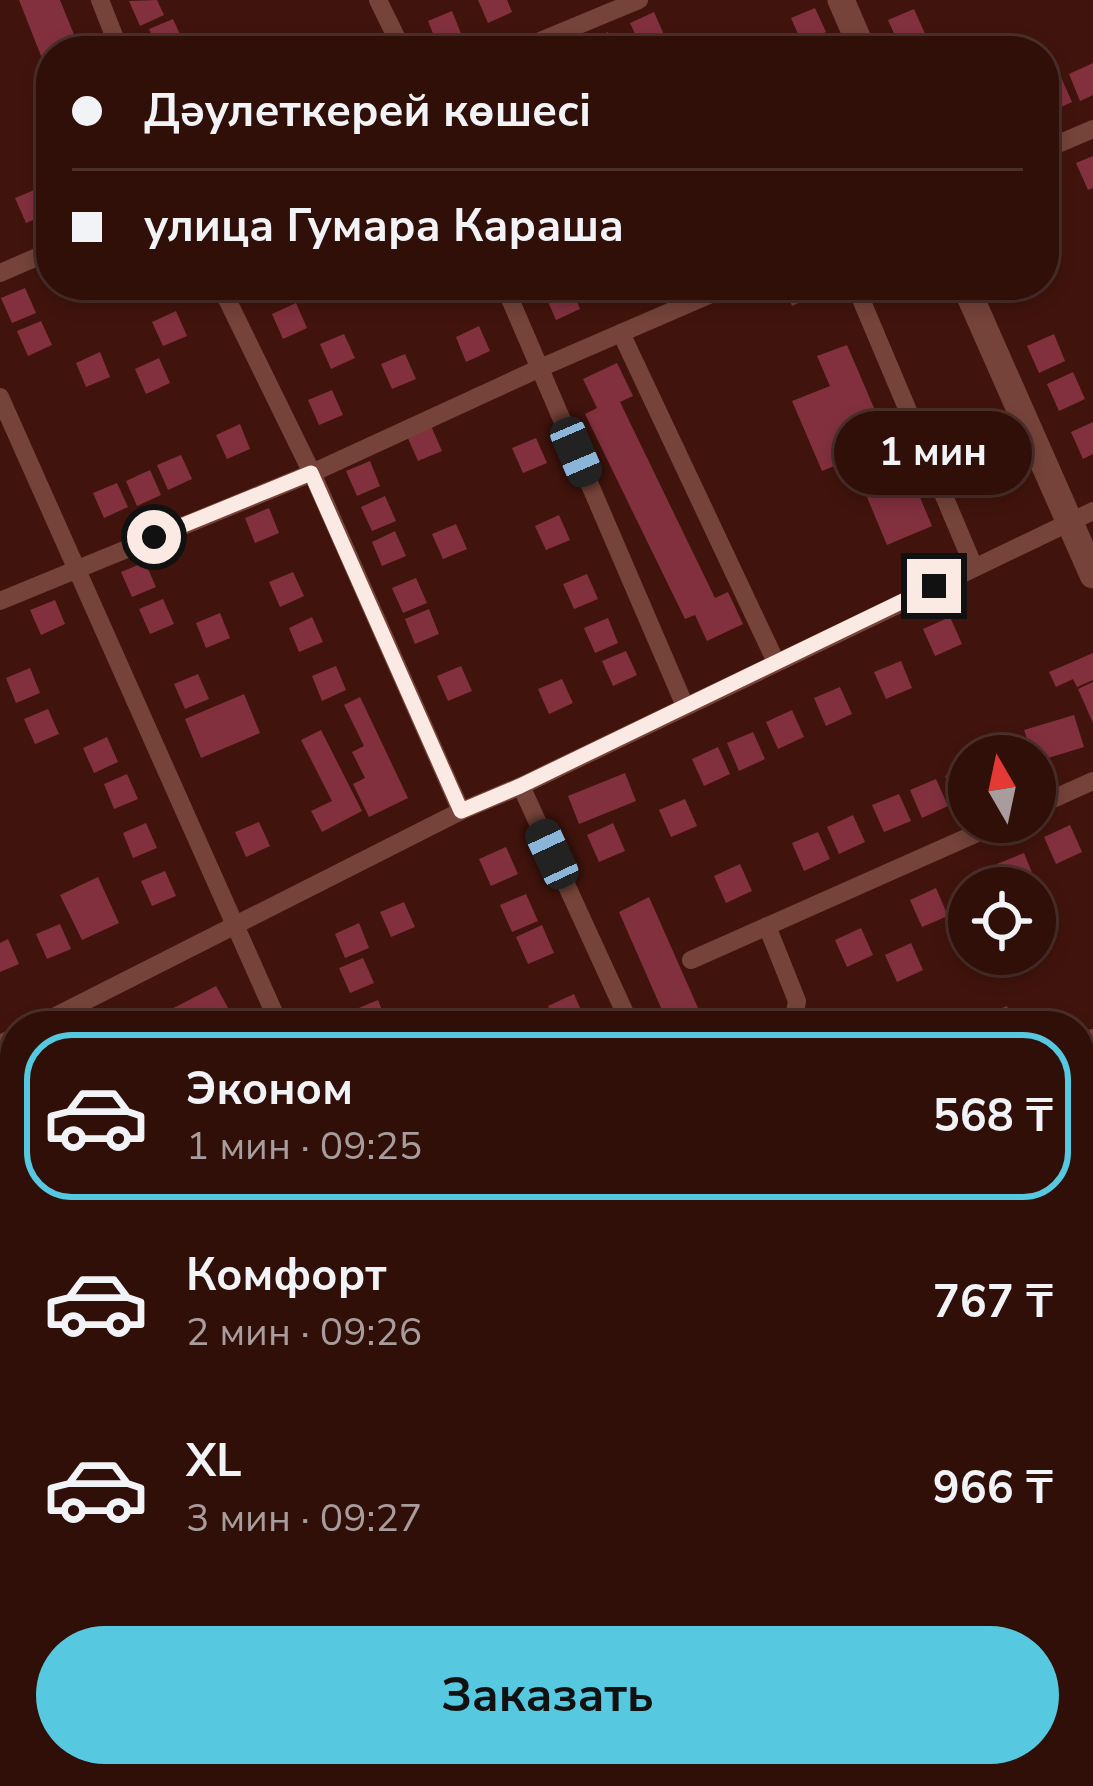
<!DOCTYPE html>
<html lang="ru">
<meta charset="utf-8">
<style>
:root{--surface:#300f09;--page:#381812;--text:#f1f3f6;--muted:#a89c9c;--line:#4b2f2a;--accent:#56c9e0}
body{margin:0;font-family:"Nunito Sans",sans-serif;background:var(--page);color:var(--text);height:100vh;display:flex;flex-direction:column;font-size:45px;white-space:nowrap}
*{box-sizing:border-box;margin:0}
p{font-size:39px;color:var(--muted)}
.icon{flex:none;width:66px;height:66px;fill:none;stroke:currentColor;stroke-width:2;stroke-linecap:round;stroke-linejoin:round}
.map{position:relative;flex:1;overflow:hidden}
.sheet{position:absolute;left:0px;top:1011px;width:1095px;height:777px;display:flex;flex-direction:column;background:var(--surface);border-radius:48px 48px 0 0;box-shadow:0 6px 18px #0003,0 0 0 3px var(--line)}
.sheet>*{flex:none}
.top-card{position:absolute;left:36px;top:36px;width:1023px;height:264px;border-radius:48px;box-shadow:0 6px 18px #0003,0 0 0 3px var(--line);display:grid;align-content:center;height:264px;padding:0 36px;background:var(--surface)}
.needle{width:78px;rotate:351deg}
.fabs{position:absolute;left:948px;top:735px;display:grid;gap:24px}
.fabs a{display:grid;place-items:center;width:108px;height:108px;border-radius:50%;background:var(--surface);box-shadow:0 6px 18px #0003,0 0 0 3px var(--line);font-size:60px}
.end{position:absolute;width:54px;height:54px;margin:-27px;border:15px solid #fbe9e4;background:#111;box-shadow:0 0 0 6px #111}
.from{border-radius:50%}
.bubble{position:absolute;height:84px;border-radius:42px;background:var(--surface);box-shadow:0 6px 18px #0003,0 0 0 3px var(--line);font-size:39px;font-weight:700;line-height:84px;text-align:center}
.car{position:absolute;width:36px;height:72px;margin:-36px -18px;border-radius:15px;box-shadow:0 0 9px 3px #0007;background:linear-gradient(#222 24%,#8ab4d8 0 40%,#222 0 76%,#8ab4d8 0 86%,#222 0)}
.top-card b{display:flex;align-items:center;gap:42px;height:114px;font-size:45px}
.top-card b+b{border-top:3px solid var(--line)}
.top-card i{width:30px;height:30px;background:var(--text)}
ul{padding:21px 0 0;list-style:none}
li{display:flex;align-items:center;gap:36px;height:168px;margin:0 24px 18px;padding:0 12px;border:6px solid transparent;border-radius:48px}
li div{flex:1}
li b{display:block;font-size:45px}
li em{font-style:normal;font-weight:700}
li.current{border-color:var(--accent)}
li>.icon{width:108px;height:108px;stroke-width:1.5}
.button{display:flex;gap:24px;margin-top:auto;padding:24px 36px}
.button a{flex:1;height:138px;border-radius:72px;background:var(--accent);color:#111;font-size:48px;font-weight:700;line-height:138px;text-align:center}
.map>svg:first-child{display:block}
</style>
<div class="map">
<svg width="1093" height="1786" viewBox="0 0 1093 1786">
<rect width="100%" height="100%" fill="#40140c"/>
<g fill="#82303e">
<path d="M 19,0 L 60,0 L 79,47 L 51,51 L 51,58 L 43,61 Z"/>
<path d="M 157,0 L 164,15 L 140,26 L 129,1 Z"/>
<path d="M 478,0 L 507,0 L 512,12 L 488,23 Z"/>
<path d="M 815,8 L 826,32 L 802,43 L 791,18 Z"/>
<path d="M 914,9 L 926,36 L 900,47 L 888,20 Z"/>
<path d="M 452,11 L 462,36 L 438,46 L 428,21 Z"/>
<path d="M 654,12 L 665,37 L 641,47 L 630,23 Z"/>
<path d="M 173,19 L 184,43 L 159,51 L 149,29 Z"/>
<path d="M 608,32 L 616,51 L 588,51 L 584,42 Z"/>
<path d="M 1093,63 L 1093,95 L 1080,101 L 1069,74 Z"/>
<path d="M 1060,75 L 1072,102 L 1046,114 L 1044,82 Z"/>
<path d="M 1093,156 L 1093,188 L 1088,190 L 1076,163 Z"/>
<path d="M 39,188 L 50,213 L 26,223 L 15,198 Z"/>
<path d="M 570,285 L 580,309 L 556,320 L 545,295 Z"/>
<path d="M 783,285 L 803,285 L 809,298 L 792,306 Z"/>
<path d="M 25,288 L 36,313 L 12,323 L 1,298 Z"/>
<path d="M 296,303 L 307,328 L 283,339 L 272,314 Z"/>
<path d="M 176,311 L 187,336 L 163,346 L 152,322 Z"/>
<path d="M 41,321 L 52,345 L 28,356 L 17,331 Z"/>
<path d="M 479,326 L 490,351 L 466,362 L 456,337 Z"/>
<path d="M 344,334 L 355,358 L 331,369 L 320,344 Z"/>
<path d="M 1054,334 L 1065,361 L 1039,373 L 1027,346 Z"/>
<path d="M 847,345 L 880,422 L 887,419 L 932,526 L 887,545 L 851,459 L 822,471 L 792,401 L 830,386 L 817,356 Z"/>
<path d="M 100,352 L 110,377 L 86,387 L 76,363 Z"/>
<path d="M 405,354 L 416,379 L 392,389 L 381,364 Z"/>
<path d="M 159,358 L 170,383 L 146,394 L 135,369 Z"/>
<path d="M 617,363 L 633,396 L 620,402 L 715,598 L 728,592 L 743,624 L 707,641 L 695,615 L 685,619 L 585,414 L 597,408 L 583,379 Z"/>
<path d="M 1073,372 L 1085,399 L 1059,411 L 1047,384 Z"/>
<path d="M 332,390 L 343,415 L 319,425 L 308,400 Z"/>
<path d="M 1093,422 L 1093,454 L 1083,459 L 1071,432 Z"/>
<path d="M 240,424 L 250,449 L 227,459 L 216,435 Z"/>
<path d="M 431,426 L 442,451 L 418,461 L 407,436 Z"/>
<path d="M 536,438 L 547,463 L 523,473 L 512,448 Z"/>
<path d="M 181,455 L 192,479 L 168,490 L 157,465 Z"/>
<path d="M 370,461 L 380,486 L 357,496 L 346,471 Z"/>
<path d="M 150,470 L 161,495 L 137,506 L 126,481 Z"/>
<path d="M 117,483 L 128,507 L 104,518 L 93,493 Z"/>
<path d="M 385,496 L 396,521 L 372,531 L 361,507 Z"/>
<path d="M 269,508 L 279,533 L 255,543 L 245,518 Z"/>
<path d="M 559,515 L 570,540 L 546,550 L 535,526 Z"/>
<path d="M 456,524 L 467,549 L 443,559 L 432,534 Z"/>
<path d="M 395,531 L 406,556 L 382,566 L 372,542 Z"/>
<path d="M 145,562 L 156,587 L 132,597 L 121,572 Z"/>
<path d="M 293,572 L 304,596 L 280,607 L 269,582 Z"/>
<path d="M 587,574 L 598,599 L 574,609 L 563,584 Z"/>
<path d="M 416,578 L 427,603 L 403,613 L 392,588 Z"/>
<path d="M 163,599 L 174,624 L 150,634 L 139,609 Z"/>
<path d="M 55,600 L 65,624 L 41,635 L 30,610 Z"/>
<path d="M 429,609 L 439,634 L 415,644 L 405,619 Z"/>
<path d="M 220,613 L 230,638 L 206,648 L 196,623 Z"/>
<path d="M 312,617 L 323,642 L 299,652 L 289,628 Z"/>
<path d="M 950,617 L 962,644 L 935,656 L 923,629 Z"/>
<path d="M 608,618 L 618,643 L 595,653 L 584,628 Z"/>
<path d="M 626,651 L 637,675 L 613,686 L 602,661 Z"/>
<path d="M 1093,653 L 1093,680 L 1077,687 L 1073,679 L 1056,687 L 1049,672 Z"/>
<path d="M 901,661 L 912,688 L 886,699 L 874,672 Z"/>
<path d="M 336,666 L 346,690 L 322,701 L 312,676 Z"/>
<path d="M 461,666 L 472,691 L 448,701 L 437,676 Z"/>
<path d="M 30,668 L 40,693 L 16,703 L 6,678 Z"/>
<path d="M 198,674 L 209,699 L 185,709 L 174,684 Z"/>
<path d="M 562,679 L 573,703 L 549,714 L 538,689 Z"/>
<path d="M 1093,682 L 1093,723 L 1078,689 Z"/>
<path d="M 840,687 L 852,714 L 826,726 L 814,698 Z"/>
<path d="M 244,694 L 260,733 L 201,758 L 185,719 Z"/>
<path d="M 360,697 L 408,798 L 369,817 L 353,784 L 365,778 L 352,752 L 364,746 L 344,705 Z"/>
<path d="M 48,709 L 59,734 L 35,744 L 24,719 Z"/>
<path d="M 792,710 L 804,737 L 778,749 L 766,722 Z"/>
<path d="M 1074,715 L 1084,747 L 1035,762 L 1024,730 Z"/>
<path d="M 321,730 L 362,811 L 322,832 L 311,811 L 332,801 L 301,740 Z"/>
<path d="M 753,732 L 765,759 L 739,771 L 727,743 Z"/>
<path d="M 107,737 L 118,762 L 94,773 L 83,748 Z"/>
<path d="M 718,747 L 730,774 L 704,786 L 692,759 Z"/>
<path d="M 969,766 L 969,798 L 957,803 L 945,776 Z"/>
<path d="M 625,773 L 636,801 L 579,824 L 568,796 Z"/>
<path d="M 127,774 L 138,799 L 114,809 L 104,784 Z"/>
<path d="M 936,779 L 948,806 L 922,818 L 910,790 Z"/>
<path d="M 899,794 L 911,821 L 884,832 L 872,805 Z"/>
<path d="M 685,799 L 697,826 L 671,837 L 659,810 Z"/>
<path d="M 853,815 L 865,842 L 839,854 L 827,827 Z"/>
<path d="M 259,822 L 270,846 L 246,857 L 235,832 Z"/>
<path d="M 146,823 L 157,848 L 133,858 L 123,833 Z"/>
<path d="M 613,823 L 625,851 L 599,862 L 587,835 Z"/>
<path d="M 1070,825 L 1082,852 L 1056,864 L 1044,837 Z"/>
<path d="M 818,832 L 830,859 L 804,871 L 792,843 Z"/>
<path d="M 506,847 L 518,874 L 491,886 L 479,859 Z"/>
<path d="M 1024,853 L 1035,880 L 1008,888 L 997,864 Z"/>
<path d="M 740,864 L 752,891 L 726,903 L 714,876 Z"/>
<path d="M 165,871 L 176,896 L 152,906 L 141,881 Z"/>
<path d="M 98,877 L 119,923 L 82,940 L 60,895 Z"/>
<path d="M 936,888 L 948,916 L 922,927 L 910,900 Z"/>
<path d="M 526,894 L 538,921 L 512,932 L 500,905 Z"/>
<path d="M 649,897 L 706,1026 L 669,1026 L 619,912 Z"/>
<path d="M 404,902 L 415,927 L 391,937 L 380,912 Z"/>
<path d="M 359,923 L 369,948 L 345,958 L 335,934 Z"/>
<path d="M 60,924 L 71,949 L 47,959 L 36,934 Z"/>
<path d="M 542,925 L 554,953 L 528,964 L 516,937 Z"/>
<path d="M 861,928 L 873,955 L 847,967 L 835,940 Z"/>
<path d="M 8,939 L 19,964 L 0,972 L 0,943 Z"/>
<path d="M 911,943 L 923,970 L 897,982 L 885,955 Z"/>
<path d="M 1004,954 L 1035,954 L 1038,961 L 1012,973 Z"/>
<path d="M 363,958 L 374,983 L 350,993 L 339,968 Z"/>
<path d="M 216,986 L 232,1015 L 212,1026 L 139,1026 Z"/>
<path d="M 574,994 L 586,1022 L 557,1026 L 548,1006 Z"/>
<path d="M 378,1000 L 388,1025 L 360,1026 L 354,1010 Z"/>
<path d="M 1007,1006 L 1016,1026 L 984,1026 L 980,1017 Z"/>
<path d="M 1093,1072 L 1093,1104 L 1082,1109 L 1080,1077 Z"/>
<path d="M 8,1155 L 15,1171 L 15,1221 L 5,1225 L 9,1234 L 15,1231 L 15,1302 L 0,1309 L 0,1158 Z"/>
<path d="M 1080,1327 L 1093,1356 L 1093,1361 L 1080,1367 Z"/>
<path d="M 4,1487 L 15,1509 L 15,1519 L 0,1526 L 0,1489 Z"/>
<path d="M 1080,1496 L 1093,1526 L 1080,1533 Z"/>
<path d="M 0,1579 L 15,1611 L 15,1628 L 0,1635 Z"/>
<path d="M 1080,1605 L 1093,1634 L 1093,1638 L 1080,1644 Z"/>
<path d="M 1093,1729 L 1093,1777 L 1076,1786 L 1012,1786 L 1005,1773 L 1080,1773 L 1080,1735 Z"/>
<path d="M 228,1773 L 270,1773 L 276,1786 L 233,1786 Z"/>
<path d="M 368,1773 L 374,1773 L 380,1786 L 351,1786 L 349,1781 Z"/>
</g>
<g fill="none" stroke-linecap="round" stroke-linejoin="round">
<g stroke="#754339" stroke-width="18">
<path d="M 100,0 L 120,51"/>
<path d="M 378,0 L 403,51"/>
<path d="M 516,51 L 639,0"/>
<path d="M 1044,150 L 1093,129"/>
<path d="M 0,273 L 51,251"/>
<path d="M 220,285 L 312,473 L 461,811"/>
<path d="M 504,285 L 685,706"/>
<path d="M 855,285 L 974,567"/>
<path d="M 621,333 L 776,662"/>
<path d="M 0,397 L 280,1026"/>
<path d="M 0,601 L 312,473 L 540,368 L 732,285"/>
<path d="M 521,786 L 631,1026"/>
<path d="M 1035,807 L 1093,781"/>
<path d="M 767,926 L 797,1001 L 794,1019 L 785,1026"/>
<path d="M 691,960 L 1002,822"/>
<path d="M 36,1026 L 461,811 L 521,786 L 1093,511"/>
<path d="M 0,1044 L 15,1037"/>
<path d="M 1080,1044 L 1093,1038"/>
<path d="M 0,1069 L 15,1103"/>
<path d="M 1080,1291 L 1093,1284"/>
<path d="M 0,1554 L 15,1547"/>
<path d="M 1080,1572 L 1093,1565"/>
<path d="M 313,1773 L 319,1786"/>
<path d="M 604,1773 L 609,1786"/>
<path d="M 969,1773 L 975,1786"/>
<path d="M 686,1786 L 711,1773"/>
</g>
<g stroke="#754339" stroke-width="27">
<path d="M 841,0 L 863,51"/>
<path d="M 965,285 L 1093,575"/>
</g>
</g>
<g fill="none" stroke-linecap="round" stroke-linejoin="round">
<path stroke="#fbe9e4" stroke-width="15" d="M 154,537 L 311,473 L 461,811 L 520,786 L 934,586"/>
</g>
</svg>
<div class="fabs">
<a><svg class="needle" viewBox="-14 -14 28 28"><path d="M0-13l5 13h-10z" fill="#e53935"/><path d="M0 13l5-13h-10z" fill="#a89c9c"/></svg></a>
<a><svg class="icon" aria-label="locate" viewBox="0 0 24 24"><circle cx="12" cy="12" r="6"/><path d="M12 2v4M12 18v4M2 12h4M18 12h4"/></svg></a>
</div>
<i class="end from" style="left:154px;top:537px"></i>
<i class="end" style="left:934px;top:586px"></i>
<div class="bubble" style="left:834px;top:411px;width:198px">1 мин</div>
<i class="car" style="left:576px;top:452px;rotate:157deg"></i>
<i class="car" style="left:552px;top:854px;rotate:335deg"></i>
<div class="top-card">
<b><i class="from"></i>Дәулеткерей көшесі</b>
<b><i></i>улица Гумара Караша</b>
</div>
<section class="sheet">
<ul>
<li class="current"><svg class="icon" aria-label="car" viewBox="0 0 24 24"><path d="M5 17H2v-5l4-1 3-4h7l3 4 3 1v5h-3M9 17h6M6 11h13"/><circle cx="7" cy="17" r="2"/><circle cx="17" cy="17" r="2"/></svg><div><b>Эконом</b><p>1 мин · 09:25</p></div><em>568 ₸</em></li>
<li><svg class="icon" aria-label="car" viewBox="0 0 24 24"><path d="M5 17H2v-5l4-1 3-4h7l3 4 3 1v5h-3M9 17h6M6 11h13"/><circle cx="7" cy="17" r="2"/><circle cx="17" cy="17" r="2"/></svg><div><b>Комфорт</b><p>2 мин · 09:26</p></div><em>767 ₸</em></li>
<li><svg class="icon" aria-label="car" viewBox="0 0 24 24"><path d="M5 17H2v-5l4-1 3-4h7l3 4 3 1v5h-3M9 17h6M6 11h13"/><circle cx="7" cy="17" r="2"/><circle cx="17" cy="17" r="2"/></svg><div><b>XL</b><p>3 мин · 09:27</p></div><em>966 ₸</em></li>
</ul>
<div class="button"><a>Заказать</a></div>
</section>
</div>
